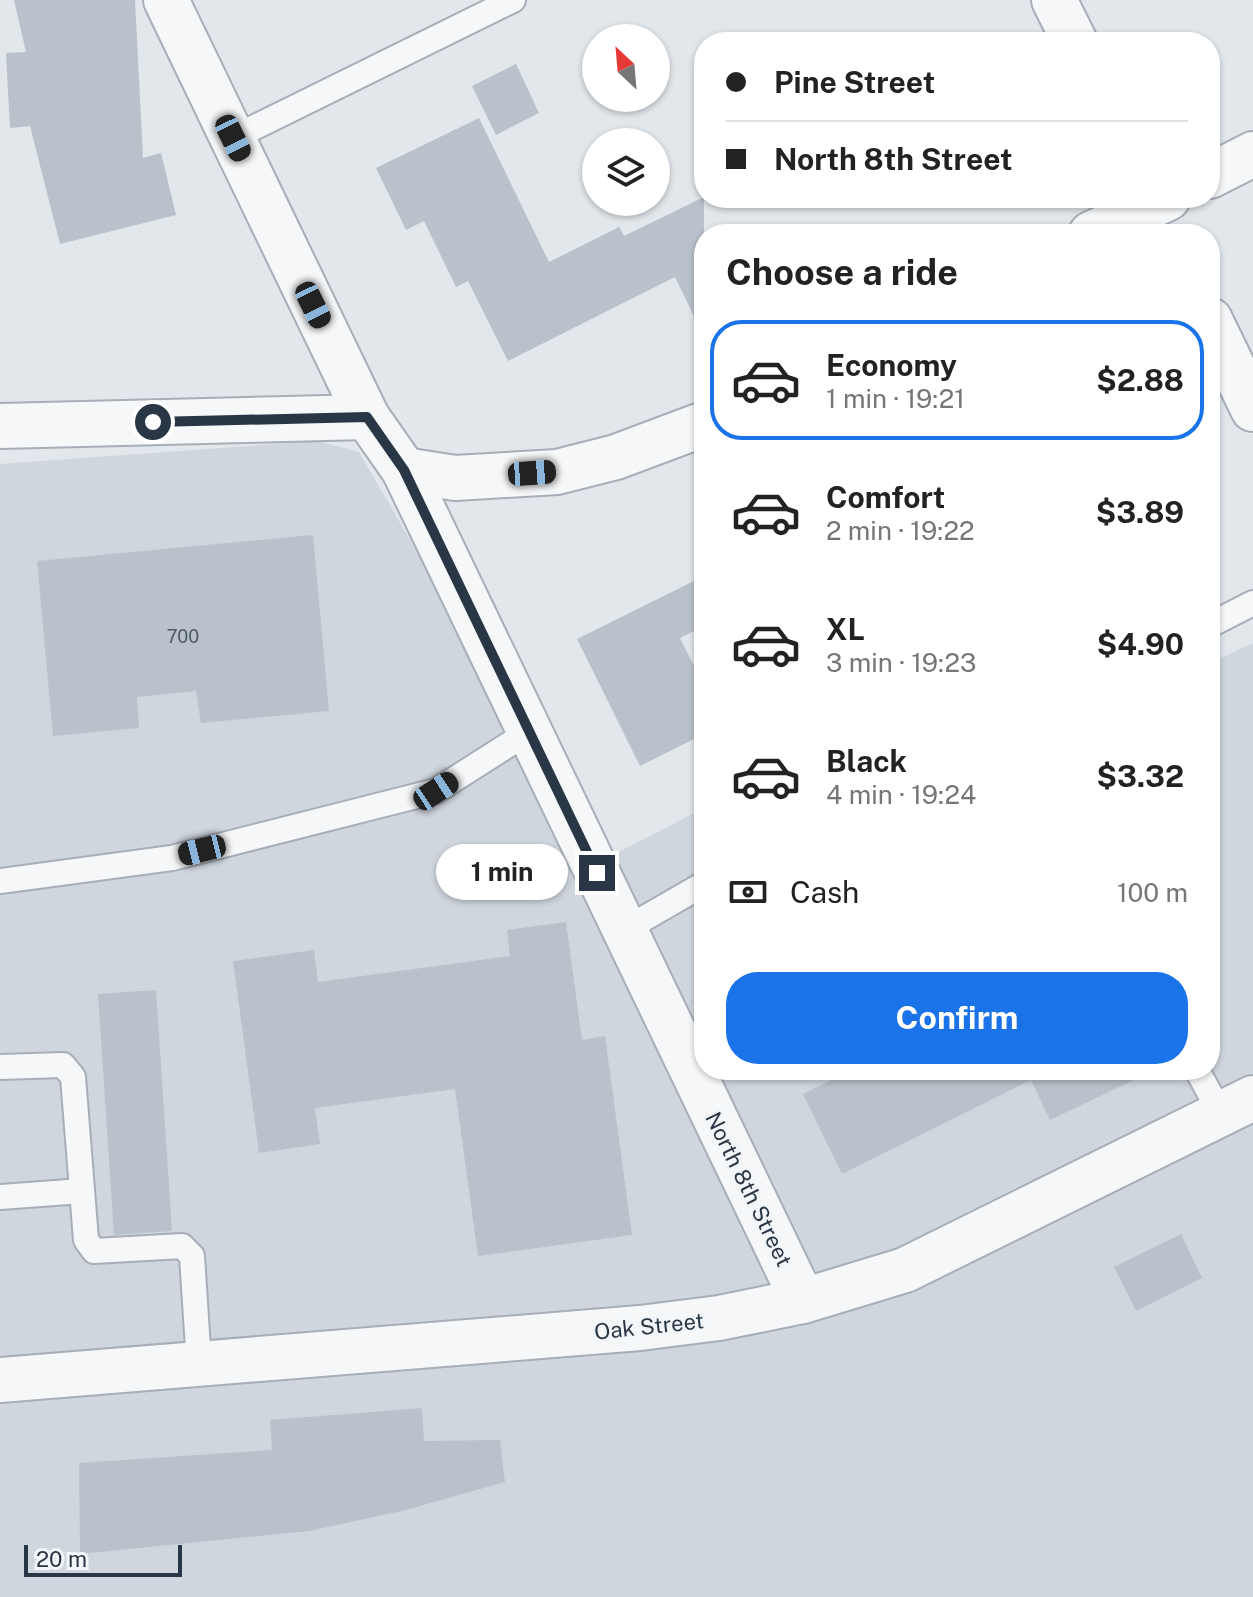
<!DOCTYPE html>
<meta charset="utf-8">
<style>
:root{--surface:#fff;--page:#f6f6f6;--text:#222;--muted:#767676;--line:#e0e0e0;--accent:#1a73e8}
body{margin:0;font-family:"Public Sans",sans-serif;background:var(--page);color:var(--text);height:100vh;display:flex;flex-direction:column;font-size:30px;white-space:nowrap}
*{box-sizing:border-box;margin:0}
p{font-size:26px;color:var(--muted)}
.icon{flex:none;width:44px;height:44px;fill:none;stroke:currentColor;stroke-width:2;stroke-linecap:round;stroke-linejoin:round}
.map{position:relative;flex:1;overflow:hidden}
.side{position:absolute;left:694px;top:224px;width:526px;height:856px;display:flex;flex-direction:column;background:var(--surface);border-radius:32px;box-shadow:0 2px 6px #0004}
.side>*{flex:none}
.banner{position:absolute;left:694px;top:32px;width:526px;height:176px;border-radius:32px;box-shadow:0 2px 6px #0004;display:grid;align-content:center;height:176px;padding:0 32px;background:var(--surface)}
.needle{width:52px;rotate:334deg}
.tools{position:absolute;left:582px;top:24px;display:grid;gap:16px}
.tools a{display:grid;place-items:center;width:88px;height:88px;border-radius:50%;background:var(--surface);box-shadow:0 2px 6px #0004;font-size:40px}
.scale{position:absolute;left:24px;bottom:20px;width:158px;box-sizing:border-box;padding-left:8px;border:4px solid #293645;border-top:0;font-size:22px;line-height:28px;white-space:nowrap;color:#293645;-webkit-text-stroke:6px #f2f6f9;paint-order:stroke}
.end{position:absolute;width:36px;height:36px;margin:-18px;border:10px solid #293645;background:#fff;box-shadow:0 0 0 4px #fff}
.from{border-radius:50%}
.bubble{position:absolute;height:56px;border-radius:28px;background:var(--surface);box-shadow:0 2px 6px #0004;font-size:26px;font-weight:700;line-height:56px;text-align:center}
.car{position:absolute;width:24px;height:48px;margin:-24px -12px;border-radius:10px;box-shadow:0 0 6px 2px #0007;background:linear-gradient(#222 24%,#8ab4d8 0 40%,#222 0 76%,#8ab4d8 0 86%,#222 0)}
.banner b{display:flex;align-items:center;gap:28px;height:76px;font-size:30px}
.banner b+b{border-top:2px solid var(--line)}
.banner i{width:20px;height:20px;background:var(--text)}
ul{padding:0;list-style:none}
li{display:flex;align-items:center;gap:24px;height:120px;margin:0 16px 12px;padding:0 16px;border:4px solid transparent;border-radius:32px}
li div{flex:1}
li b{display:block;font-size:30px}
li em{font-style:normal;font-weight:700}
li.current{border-color:var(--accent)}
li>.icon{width:72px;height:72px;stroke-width:1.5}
h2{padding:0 32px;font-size:36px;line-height:96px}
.pay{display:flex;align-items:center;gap:20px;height:88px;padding:0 32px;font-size:30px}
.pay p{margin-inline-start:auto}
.primary-button{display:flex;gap:16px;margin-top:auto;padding:16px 32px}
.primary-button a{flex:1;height:92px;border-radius:32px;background:var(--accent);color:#fff;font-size:32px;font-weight:700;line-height:92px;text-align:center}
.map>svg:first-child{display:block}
</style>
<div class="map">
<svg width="1253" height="1597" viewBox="0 0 1253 1597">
<rect width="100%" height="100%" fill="#e2e7ec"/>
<path fill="#d0d6de" d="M 317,441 L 359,452 L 469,641 L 576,874 L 704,808 L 704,1070 L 1210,1070 L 1210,663 L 1253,643 L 1253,1597 L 0,1597 L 0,464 Z"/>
<g fill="#b9c1ca">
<path d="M 14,0 L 135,0 L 143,158 L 161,153 L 176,215 L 60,244 L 30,126 L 10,128 L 6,53 L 26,52 Z"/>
<path d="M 516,64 L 539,113 L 496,135 L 472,86 Z"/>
<path d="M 479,118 L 549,262 L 619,227 L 624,236 L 704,197 L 704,337 L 675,277 L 508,361 L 468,281 L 456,287 L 424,221 L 406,230 L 376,168 Z"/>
<path d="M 313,535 L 329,711 L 201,723 L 196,691 L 137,697 L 139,728 L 53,736 L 37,561 Z"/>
<path d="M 704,576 L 704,626 L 680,638 L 704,686 L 704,734 L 640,766 L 577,639 Z"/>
<path d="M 566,922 L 582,1040 L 605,1036 L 632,1235 L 478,1256 L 455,1089 L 315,1108 L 320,1144 L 259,1153 L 233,961 L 314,950 L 318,982 L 510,956 L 507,930 Z"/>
<path d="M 156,990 L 172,1231 L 114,1235 L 98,994 Z"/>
<path d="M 852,1070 L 1155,1070 L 1050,1120 L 1031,1080 L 842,1174 L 803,1094 Z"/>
<path d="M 1181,1234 L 1202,1278 L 1136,1311 L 1114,1267 Z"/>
<path d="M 422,1408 L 424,1441 L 500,1440 L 505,1482 L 406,1510 L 309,1531 L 80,1554 L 79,1463 L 272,1450 L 270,1420 Z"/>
</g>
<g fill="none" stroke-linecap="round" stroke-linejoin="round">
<defs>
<g id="service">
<path d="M 233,138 L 513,0"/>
<path d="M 1210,625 L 1253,603"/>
<path d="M 0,881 L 172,858 L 436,791 L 530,731"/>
<path d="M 624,930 L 704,884"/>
<path d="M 0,1067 L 63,1065 L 73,1077 L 86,1240 L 94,1251 L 182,1246 L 192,1256 L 199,1364"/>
<path d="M 1197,1070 L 1221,1114"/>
<path d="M 0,1197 L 82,1191"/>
</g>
<g id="minor">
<path d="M 166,0 L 367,417 L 404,470 L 803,1301"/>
<path d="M 1054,0 L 1075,42"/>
<path d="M 1210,176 L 1253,154"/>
<path d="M 1091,234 L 1168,198"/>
<path d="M 1210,320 L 1253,409"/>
<path d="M 0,426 L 367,417"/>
<path d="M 404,470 L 455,478 L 557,472 L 616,457 L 704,424"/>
<path d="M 0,1380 L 640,1328 L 719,1318 L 803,1301 L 905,1270 L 1253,1098"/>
</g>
</defs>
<use href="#service" stroke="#a7aeb7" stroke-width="28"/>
<use href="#minor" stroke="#a7aeb7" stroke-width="48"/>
<use href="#service" stroke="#f6f7f9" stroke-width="24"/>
<use href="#minor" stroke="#f6f7f9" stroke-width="44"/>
</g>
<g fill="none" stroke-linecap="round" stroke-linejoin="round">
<path stroke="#293645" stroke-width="10" d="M 153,422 L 367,417 L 404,470 L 597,873"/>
</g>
<g text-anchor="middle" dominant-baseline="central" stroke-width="6" stroke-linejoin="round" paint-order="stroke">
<g font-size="18" fill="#4d5966">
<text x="183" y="636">700</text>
</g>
<g font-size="22" fill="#293645" stroke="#f2f6f9">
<text transform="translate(749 1189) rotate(64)">North 8th Street</text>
<text transform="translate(649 1326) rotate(-6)">Oak Street</text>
</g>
</g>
</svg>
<div class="tools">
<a><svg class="needle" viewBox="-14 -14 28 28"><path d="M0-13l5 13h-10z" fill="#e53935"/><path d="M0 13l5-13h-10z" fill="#767676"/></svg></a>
<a><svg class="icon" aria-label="layers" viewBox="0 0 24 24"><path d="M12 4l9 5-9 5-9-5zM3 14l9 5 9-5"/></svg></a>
</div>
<div class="scale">20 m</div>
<i class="end from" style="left:153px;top:422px"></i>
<i class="end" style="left:597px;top:873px"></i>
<div class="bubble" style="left:436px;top:844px;width:132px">1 min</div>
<i class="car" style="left:233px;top:138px;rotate:154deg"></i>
<i class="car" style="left:313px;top:305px;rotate:154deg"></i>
<i class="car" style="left:532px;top:473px;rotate:86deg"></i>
<i class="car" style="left:436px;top:791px;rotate:57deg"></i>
<i class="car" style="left:202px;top:850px;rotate:256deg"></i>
<div class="banner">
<b><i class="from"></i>Pine Street</b>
<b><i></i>North 8th Street</b>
</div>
<section class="side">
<h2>Choose a ride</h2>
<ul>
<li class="current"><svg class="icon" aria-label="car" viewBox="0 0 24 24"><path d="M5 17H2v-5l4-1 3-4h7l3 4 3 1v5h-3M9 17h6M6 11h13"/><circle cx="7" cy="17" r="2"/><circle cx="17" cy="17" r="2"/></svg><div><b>Economy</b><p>1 min · 19:21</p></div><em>$2.88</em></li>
<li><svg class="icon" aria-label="car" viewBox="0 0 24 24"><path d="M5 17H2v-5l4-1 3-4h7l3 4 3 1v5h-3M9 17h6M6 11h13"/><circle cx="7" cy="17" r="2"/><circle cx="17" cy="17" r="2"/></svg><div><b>Comfort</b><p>2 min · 19:22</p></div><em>$3.89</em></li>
<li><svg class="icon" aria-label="car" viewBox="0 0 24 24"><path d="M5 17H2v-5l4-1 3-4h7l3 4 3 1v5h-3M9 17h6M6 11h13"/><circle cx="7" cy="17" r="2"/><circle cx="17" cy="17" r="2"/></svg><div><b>XL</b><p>3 min · 19:23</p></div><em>$4.90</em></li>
<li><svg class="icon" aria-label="car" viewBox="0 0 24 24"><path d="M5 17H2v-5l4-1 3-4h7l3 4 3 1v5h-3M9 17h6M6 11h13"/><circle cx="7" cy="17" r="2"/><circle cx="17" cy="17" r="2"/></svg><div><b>Black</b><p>4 min · 19:24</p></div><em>$3.32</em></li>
</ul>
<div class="pay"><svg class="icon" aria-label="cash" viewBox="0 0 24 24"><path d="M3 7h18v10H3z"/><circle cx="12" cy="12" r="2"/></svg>Cash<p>100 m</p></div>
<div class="primary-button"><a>Confirm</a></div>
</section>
</div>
